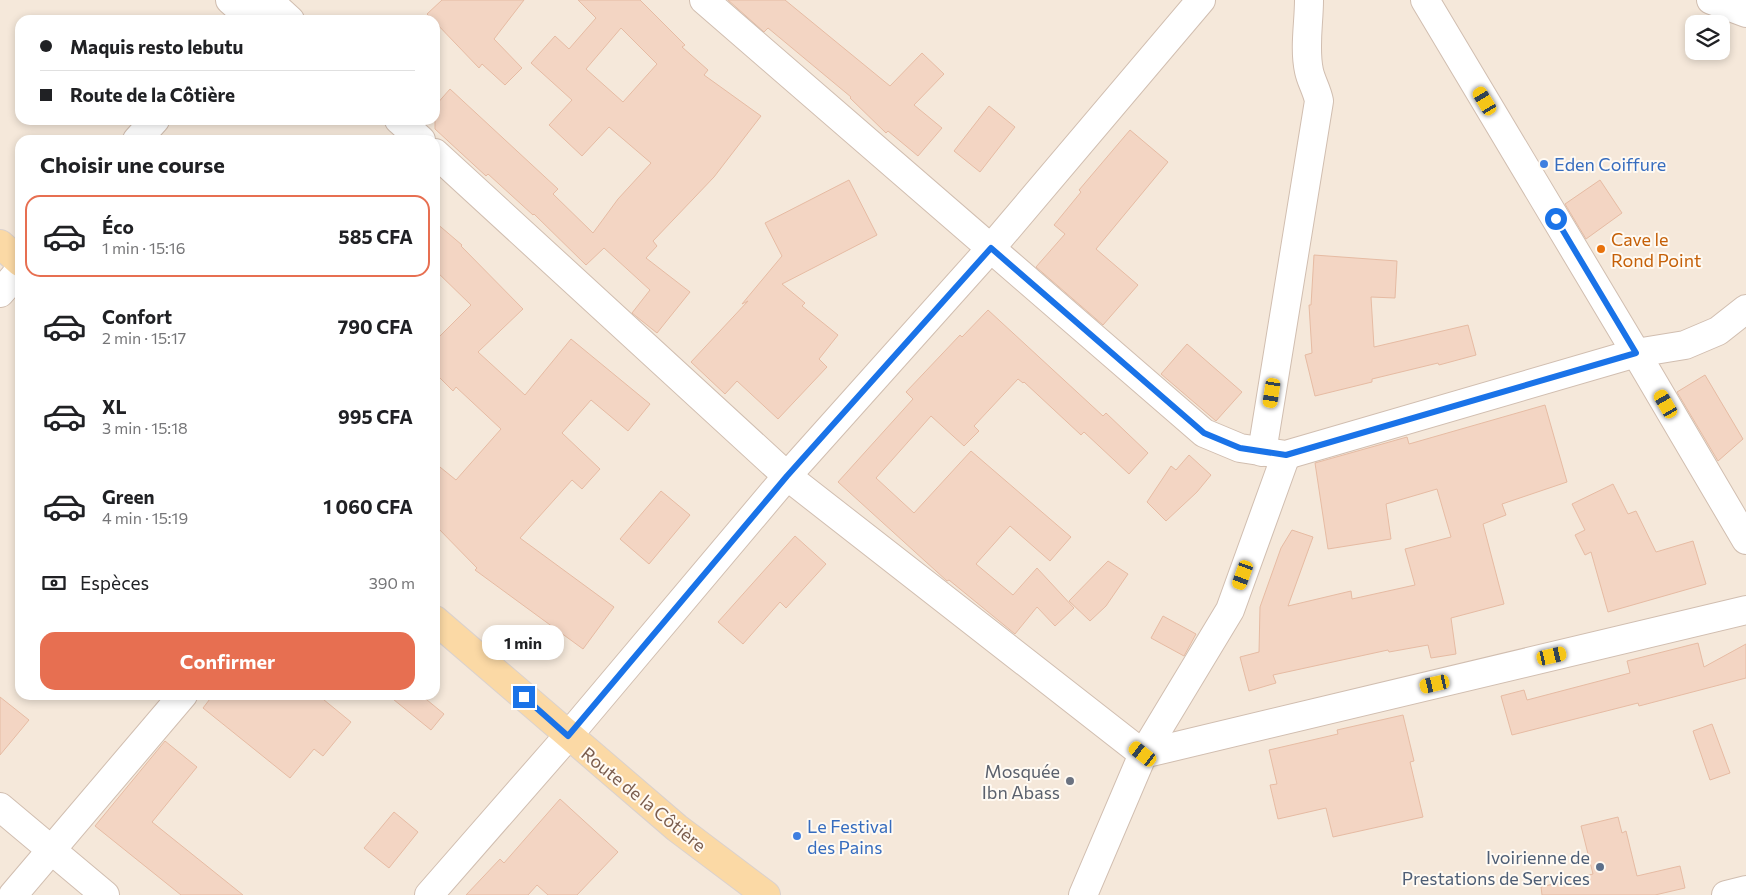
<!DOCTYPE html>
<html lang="fr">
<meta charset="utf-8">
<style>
:root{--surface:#fff;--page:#f6f6f6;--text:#202124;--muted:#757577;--line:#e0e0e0;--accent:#e76f51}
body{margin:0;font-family:Commissioner,sans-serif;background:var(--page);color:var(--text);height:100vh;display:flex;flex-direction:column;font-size:19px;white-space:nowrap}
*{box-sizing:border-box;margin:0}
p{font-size:16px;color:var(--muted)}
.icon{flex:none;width:28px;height:28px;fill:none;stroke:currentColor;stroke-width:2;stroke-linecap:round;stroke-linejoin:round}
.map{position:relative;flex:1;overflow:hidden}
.side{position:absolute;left:15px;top:135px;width:425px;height:565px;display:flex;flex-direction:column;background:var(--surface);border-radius:15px;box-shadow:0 2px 8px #0003}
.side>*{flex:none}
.guide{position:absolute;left:15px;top:15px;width:425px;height:110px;border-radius:15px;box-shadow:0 2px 8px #0003;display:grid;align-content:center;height:110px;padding:0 25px;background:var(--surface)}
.buttons{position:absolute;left:1685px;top:15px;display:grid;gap:10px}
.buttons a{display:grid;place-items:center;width:45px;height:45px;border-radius:10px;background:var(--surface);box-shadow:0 2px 8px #0003;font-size:25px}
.end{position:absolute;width:22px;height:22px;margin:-11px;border:6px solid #1a73e8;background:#fff;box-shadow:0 0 0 2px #fff}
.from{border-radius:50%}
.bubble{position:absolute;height:35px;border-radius:15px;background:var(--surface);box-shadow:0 2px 8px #0003;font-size:16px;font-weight:700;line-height:35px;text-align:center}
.car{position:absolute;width:15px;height:30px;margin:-15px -8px;border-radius:6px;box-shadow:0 0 4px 1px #0007;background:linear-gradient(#f5c518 24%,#345 0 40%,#f5c518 0 76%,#345 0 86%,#f5c518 0)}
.guide b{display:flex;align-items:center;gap:18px;height:48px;font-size:19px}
.guide b+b{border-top:1px solid var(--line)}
.guide i{width:12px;height:12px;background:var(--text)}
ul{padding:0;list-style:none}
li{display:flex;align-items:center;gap:15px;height:82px;margin:0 10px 8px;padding:0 15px;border:2px solid transparent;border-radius:15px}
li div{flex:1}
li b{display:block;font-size:19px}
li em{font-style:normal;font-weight:700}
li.current{border-color:var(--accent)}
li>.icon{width:45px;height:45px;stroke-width:1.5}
h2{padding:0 25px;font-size:22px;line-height:60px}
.pay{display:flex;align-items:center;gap:12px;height:55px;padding:0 25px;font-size:19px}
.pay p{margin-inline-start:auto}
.cta{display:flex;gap:10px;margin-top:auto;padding:10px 25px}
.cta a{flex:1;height:58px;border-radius:15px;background:var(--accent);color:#fff;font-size:20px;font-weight:700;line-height:58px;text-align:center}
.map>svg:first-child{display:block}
</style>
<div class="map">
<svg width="1746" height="895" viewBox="0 0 1746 895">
<rect width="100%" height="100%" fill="#fdf6ec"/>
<path fill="#f5e8da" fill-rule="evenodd" d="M 0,0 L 1746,0 L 1746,895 L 0,895 ZM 20,20 L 435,20 L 435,120 L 20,120 ZM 1694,24 L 1721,24 L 1721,51 L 1694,51 ZM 20,140 L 435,140 L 435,695 L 20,695 Z"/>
<g fill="#f3d5c3" stroke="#e6bba3" fill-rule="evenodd">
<path d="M 442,0 L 524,0 L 494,39 L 522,68 L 505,85 L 482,64 L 479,68 L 435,22 L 435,20 L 433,20 L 427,14 Z"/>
<path d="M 578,0 L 640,0 L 685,45 L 682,47 L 708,70 L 704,75 L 761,116 L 714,177 L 653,241 L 657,246 L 646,258 L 690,292 L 657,333 L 632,313 L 650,290 L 604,248 L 586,265 L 534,214 L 533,215 L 488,174 L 486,176 L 435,129 L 435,106 L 450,89 L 558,189 L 553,194 L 593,233 L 618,199 L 651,163 L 609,127 L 582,156 L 549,125 L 572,100 L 531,63 L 555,36 L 569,49 L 596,18 ZM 621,28 L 657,64 L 623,102 L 586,69 Z"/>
<path d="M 728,0 L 785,0 L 890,86 L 922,53 L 944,74 L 914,105 L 942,128 L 918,156 L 888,131 L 886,133 L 850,98 L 851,97 L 768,28 L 764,32 Z"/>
<path d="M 989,106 L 1015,127 L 980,172 L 954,151 Z"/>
<path d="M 1130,130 L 1168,162 L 1096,249 L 1138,285 L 1103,325 L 1036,267 L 1065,234 L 1054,225 L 1081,192 L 1079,190 Z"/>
<path d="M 849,180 L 877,235 L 782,284 L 805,303 L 802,306 L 838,335 L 819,359 L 827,367 L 778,419 L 737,381 L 725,394 L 691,362 L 748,301 L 742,304 L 782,256 L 765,223 Z"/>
<path d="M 1600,180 L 1622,213 L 1586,239 L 1565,204 Z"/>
<path d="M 435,222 L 462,245 L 461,246 L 523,309 L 478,352 L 525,395 L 571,339 L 650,404 L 628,431 L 591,400 L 562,433 L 600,469 L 582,489 L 572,480 L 520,538 L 614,607 L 583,649 L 475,570 L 477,568 L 435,525 L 435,463 L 456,480 L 501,429 L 456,387 L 453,391 L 435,373 L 435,341 L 471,305 L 435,270 Z"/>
<path d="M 1314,255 L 1397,261 L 1395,298 L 1371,297 L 1374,347 L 1468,325 L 1476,355 L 1439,365 L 1438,363 L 1372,379 L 1372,382 L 1315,396 L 1305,355 L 1312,353 L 1309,305 L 1311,305 Z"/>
<path d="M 988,310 L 1103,416 L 1106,413 L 1148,453 L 1129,474 L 1084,432 L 1081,435 L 1024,382 L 1023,383 L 1018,379 L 974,426 L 979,431 L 964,446 L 931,416 L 876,478 L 914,513 L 971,451 L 1071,537 L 1050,561 L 1010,526 L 976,564 L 1013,595 L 1037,568 L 1074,608 L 1055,626 L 1037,607 L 1015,634 L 949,580 L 947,581 L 838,482 L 913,399 L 906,392 L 960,335 L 962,337 Z"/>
<path d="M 1187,344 L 1242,392 L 1216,421 L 1161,374 Z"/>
<path d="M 1705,375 L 1743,439 L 1718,461 L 1677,392 Z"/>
<path d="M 1545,405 L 1567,482 L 1502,504 L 1506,515 L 1483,524 L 1504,604 L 1451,618 L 1456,654 L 1431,658 L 1428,645 L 1389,652 L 1388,650 L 1273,675 L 1276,683 L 1249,691 L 1240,657 L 1259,652 L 1260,607 L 1281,548 L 1292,530 L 1313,537 L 1288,606 L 1351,591 L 1352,599 L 1415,585 L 1405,549 L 1451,537 L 1437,489 L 1386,504 L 1391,539 L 1328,549 L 1315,463 L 1407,437 L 1409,444 Z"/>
<path d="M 1189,455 L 1211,475 L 1197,492 L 1166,521 L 1147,502 L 1171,466 L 1176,470 Z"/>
<path d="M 1613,484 L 1628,514 L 1636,511 L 1656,552 L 1693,541 L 1706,584 L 1608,612 L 1591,552 L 1585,555 L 1575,535 L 1585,530 L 1572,504 Z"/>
<path d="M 661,491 L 690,515 L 649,564 L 620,539 Z"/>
<path d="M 795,536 L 826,564 L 786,608 L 780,602 L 743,644 L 718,622 Z"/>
<path d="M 1108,561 L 1128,574 L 1106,606 L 1090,621 L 1069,601 Z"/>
<path d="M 1163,616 L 1196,634 L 1184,656 L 1151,638 Z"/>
<path d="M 1698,643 L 1704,667 L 1746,644 L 1746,678 L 1639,706 L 1638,703 L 1512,735 L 1501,696 L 1524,690 L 1527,700 L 1630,673 L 1627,661 Z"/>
<path d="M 213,695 L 318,695 L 351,722 L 323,756 L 314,749 L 290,778 L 203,708 Z"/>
<path d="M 388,695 L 421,695 L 444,714 L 431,730 Z"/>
<path d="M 0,697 L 29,720 L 0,755 Z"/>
<path d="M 1403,715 L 1414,761 L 1410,762 L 1423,817 L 1333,837 L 1326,808 L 1278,819 L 1270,785 L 1277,784 L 1269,750 L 1338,734 L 1337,730 Z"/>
<path d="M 1712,724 L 1730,773 L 1710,780 L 1693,731 Z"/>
<path d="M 165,741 L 197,767 L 152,822 L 243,895 L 181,895 L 95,826 Z"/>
<path d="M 560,799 L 618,852 L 577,895 L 548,895 L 537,885 L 528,895 L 466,895 L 500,859 L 504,863 Z"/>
<path d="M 394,812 L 418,832 L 389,868 L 364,848 Z"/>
<path d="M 1618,817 L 1622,833 L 1626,831 L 1637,876 L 1680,866 L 1685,888 L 1655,895 L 1542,895 L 1541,887 L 1593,874 L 1581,826 Z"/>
</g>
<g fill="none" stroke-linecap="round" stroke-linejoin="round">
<defs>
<g id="minor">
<path d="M 230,0 L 248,16"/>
<path d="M 268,0 L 290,20"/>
<path d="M 704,0 L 1204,433 L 1240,448 L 1286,455 L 1636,353 L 1685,345 L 1718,331 L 1746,309"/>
<path d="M 1425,0 L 1636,353 L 1746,540"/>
<path d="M 1711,0 L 1746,13"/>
<path d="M 245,20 L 263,0"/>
<path d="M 399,120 L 421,140"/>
<path d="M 137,140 L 155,120"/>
<path d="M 435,153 L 787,476 L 1143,754"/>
<path d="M 0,293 L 20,270"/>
<path d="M 1262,452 L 1319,101 C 1317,90 1311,81 1309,71 C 1304,48 1309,23 1309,0"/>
<path d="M 1143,754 L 1746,610"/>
<path d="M 0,807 L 105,895"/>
<path d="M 13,895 L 183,695"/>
<path d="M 429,895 L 568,736 L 787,476 L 991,248 L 1201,0"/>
<path d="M 1083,895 L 1143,754 L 1230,610 L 1286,455"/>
<path d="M 1726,895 L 1746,890"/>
</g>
<g id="major">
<path d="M 0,244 L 20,262"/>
<path d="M 435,620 L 677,828 L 766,895"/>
</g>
</defs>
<use href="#minor" stroke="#d1beb0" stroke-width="30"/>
<use href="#major" stroke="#dad1cd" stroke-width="30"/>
<use href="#minor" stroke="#fff" stroke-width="28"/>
<use href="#major" stroke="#fbd9a5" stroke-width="28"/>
</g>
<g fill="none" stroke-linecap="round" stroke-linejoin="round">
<path stroke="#1a73e8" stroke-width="6" d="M 524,697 L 568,736 L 787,476 L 991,248 L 1204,433 L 1240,448 L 1286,455 L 1636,353 L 1556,219"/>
</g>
<g fill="#3f7fe0" stroke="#fffaf3" stroke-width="2">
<circle cx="1544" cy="164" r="5"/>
<circle cx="797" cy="836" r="5"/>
</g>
<circle fill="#e8710a" stroke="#fffaf3" stroke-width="2" cx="1601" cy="249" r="5"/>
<circle fill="#6b7280" stroke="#fffaf3" stroke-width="2" cx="1070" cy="781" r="5"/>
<circle fill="#5c6f8a" stroke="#fffaf3" stroke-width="2" cx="1600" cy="867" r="5"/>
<g text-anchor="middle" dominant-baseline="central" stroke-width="4" stroke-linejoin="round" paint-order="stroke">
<g font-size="18" fill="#366cbe" stroke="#fffaf3" text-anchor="start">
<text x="1554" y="164">Eden Coiffure</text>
<text x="807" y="826">Le Festival<tspan x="807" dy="21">des Pains</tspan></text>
</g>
<g font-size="18" fill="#c56008" stroke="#fffaf3" text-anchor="start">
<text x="1611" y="239">Cave le<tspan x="1611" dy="21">Rond Point</tspan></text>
</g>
<g font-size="18" fill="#5b616d" stroke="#fffaf3" text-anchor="end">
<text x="1060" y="771">Mosquée<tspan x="1060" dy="21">Ibn Abass</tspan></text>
</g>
<g font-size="18" fill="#7a5c4d" stroke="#fffaf3">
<text transform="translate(644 799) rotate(39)">Route de la Côtière</text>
</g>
<g font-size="18" fill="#4e5e75" stroke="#fffaf3" text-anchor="end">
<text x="1590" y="857">Ivoirienne de<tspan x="1590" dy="21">Prestations de Services</tspan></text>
</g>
</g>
</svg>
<div class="buttons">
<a><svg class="icon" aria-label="layers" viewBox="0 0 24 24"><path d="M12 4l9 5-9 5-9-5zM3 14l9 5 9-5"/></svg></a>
</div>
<i class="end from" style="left:1556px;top:219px"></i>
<i class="end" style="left:524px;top:697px"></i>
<div class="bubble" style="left:482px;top:625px;width:82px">1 min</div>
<i class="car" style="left:1485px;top:101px;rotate:329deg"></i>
<i class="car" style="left:1272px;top:393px;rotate:189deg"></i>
<i class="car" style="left:1666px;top:404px;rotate:330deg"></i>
<i class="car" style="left:1243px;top:575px;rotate:200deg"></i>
<i class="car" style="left:1552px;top:656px;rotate:77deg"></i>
<i class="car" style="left:1435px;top:684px;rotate:257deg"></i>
<i class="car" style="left:1143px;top:754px;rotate:308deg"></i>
<div class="guide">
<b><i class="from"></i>Maquis resto lebutu</b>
<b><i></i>Route de la Côtière</b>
</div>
<section class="side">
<h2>Choisir une course</h2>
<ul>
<li class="current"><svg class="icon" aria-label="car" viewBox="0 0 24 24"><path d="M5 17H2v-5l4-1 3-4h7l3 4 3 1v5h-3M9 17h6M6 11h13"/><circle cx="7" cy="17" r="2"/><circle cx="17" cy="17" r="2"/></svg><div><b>Éco</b><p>1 min · 15:16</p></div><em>585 CFA</em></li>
<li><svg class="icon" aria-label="car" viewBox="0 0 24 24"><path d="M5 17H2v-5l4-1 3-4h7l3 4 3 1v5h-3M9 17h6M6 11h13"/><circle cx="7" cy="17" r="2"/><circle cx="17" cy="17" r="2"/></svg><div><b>Confort</b><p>2 min · 15:17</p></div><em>790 CFA</em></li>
<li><svg class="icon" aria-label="car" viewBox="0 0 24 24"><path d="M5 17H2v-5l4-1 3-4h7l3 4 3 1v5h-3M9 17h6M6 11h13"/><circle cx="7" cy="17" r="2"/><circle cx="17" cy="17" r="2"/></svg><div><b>XL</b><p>3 min · 15:18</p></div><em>995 CFA</em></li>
<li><svg class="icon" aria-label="car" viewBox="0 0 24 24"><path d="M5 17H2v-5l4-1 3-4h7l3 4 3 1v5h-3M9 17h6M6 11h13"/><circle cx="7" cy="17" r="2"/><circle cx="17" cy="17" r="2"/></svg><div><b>Green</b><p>4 min · 15:19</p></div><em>1 060 CFA</em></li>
</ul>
<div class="pay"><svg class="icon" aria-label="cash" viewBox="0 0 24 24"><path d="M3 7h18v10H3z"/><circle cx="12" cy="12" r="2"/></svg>Espèces<p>390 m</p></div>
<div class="cta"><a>Confirmer</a></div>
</section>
</div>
